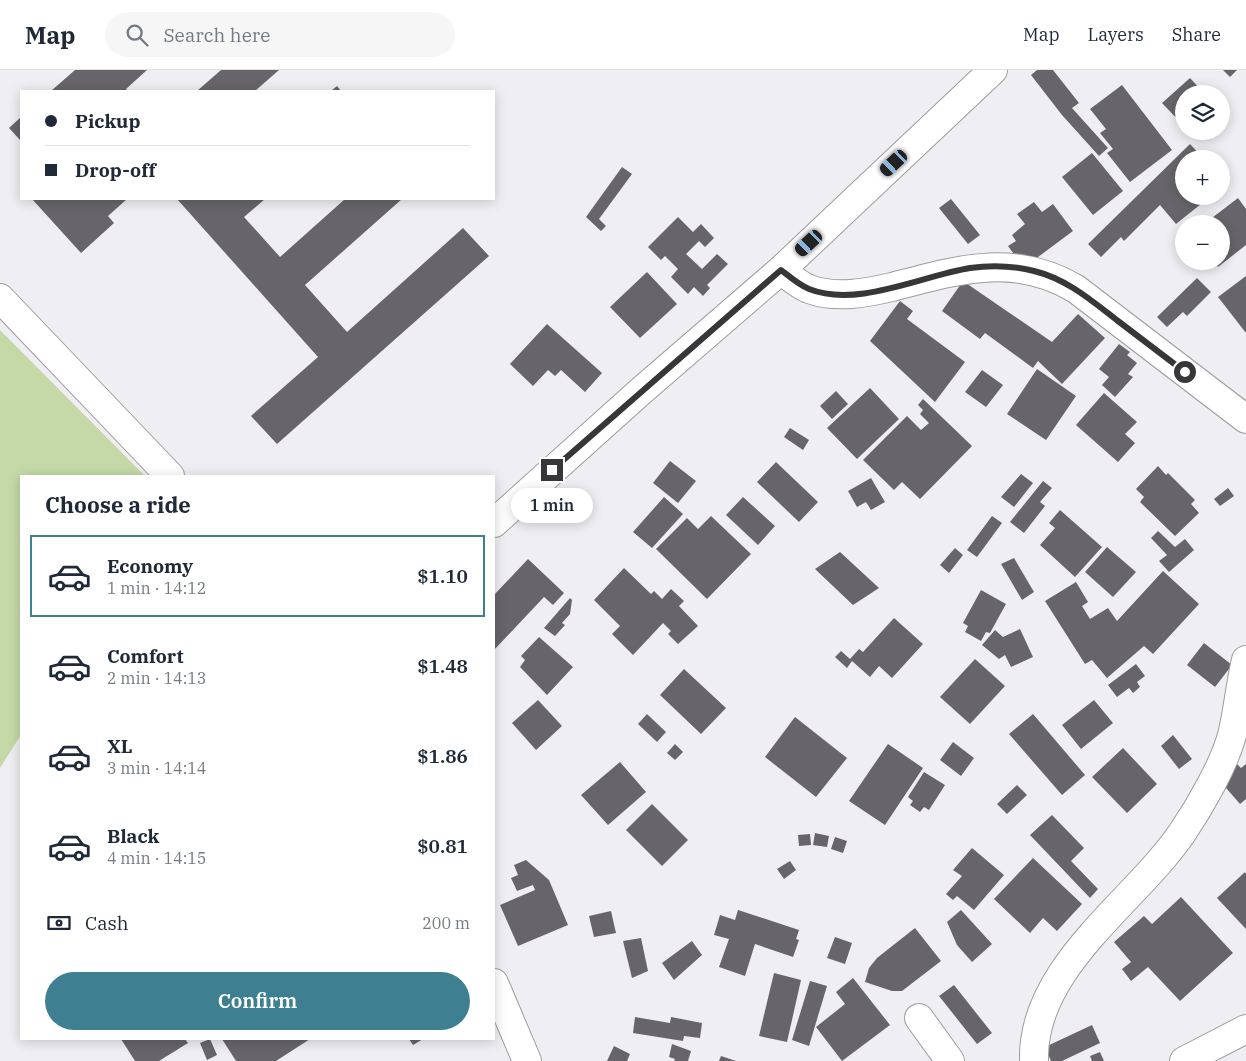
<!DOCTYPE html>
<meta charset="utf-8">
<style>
:root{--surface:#fff;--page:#f6f6f7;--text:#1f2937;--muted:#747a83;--line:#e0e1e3;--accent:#3e8091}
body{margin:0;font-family:"IBM Plex Serif",serif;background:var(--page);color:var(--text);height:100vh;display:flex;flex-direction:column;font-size:19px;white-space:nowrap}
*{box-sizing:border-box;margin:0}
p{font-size:16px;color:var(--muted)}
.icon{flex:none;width:28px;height:28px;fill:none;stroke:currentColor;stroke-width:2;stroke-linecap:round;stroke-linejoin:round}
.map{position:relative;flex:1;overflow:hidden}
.side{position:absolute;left:20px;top:405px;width:475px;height:565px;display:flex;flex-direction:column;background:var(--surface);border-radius:0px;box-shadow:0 2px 12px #0003}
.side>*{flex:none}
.top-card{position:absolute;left:20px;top:20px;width:475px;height:110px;border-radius:0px;box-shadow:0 2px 12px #0003;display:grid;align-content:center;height:110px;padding:0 25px;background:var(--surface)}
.controls{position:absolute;left:1175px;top:15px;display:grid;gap:10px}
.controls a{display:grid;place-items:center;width:55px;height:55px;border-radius:50%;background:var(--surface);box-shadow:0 2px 12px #0003;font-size:25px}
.end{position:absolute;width:22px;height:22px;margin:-11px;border:6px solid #373739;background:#fff;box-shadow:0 0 0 2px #fff}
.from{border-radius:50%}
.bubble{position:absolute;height:35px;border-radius:18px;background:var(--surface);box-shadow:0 2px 12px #0003;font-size:16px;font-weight:600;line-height:35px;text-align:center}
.car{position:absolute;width:15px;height:30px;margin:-15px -8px;border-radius:6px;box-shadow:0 0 4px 1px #0007;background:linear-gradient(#222 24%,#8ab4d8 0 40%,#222 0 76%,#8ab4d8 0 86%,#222 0)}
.top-card b{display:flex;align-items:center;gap:18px;height:48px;font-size:19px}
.top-card b+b{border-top:1px solid var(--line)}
.top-card i{width:12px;height:12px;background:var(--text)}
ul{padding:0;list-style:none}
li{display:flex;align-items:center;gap:15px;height:82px;margin:0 10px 8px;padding:0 15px;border:2px solid transparent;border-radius:0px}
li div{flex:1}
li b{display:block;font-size:19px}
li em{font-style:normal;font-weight:600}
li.current{border-color:var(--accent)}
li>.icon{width:45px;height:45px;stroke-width:1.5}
h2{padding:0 25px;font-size:22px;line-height:60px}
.pay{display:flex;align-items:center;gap:12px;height:55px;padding:0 25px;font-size:19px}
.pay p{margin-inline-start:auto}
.button{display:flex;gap:10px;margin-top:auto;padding:10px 25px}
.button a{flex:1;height:58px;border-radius:30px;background:var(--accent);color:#fff;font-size:20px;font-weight:600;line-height:58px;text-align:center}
header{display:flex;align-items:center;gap:30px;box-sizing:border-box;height:70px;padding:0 25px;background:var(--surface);border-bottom:1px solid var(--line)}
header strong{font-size:24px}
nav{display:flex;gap:28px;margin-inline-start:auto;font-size:18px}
.search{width:350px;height:45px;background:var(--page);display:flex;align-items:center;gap:12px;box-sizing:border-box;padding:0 18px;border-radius:28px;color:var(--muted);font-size:19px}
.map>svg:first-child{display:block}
</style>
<header>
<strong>Map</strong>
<div class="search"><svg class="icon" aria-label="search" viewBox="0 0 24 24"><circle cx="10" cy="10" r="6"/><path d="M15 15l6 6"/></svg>Search here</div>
<nav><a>Map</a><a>Layers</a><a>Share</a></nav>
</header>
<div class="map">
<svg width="1246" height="991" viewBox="0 0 1246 991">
<rect width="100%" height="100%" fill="#efeff3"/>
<path fill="#c5d9a8" d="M 0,260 L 145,406 L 21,406 L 21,665 L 0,698 Z"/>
<g fill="#676569">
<path d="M 75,0 L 147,0 L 126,19 L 128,21 L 51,21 Z"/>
<path d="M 221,0 L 279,0 L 255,21 L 197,21 Z"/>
<path d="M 1037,0 L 1053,0 L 1079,33 L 1072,38 L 1108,78 L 1099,86 L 1062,45 L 1031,5 Z"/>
<path d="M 1223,0 L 1237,0 L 1230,7 Z"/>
<path d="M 1190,8 L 1205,24 L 1184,24 L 1184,56 L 1162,33 Z"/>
<path d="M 1122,15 L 1172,80 L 1130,112 L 1107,83 L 1113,79 L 1100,63 L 1106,59 L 1090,39 Z"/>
<path d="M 337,16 L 341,21 L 331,21 Z"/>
<path d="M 21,47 L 21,71 L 9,58 Z"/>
<path d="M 1190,74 L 1204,89 L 1184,89 L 1184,126 L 1211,126 L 1176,154 L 1160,135 L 1124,171 L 1121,167 L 1101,187 L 1088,174 Z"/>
<path d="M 1092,83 L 1123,121 L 1093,145 L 1062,107 Z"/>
<path d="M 622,97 L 632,104 L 599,149 L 606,156 L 601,161 L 586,147 Z"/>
<path d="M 1238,128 L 1246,139 L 1246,175 L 1218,197 L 1214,191 L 1221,191 L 1221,154 L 1204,154 Z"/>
<path d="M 32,129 L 127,129 L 108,146 L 114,153 L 81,183 Z"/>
<path d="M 177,129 L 265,129 L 244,147 L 280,187 L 345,129 L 402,129 L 305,215 L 347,262 L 463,158 L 489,186 L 277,374 L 251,346 L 318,287 Z"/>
<path d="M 951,129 L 980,165 L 968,174 L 939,138 Z"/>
<path d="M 1034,132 L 1042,142 L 1053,134 L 1073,161 L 1034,190 L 1016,187 L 1008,176 L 1016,171 L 1012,165 L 1025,154 L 1017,144 Z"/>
<path d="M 678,147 L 693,162 L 701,154 L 714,168 L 705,177 L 699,171 L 686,184 L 702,199 L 717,184 L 728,194 L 707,215 L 710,218 L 703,226 L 694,217 L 688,224 L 671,207 L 678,199 L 665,186 L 661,190 L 648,177 Z"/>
<path d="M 647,202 L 677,234 L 640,268 L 610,237 Z"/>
<path d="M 1246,206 L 1246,263 L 1218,227 Z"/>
<path d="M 1197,208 L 1211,222 L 1187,246 L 1183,242 L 1167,257 L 1157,247 Z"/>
<path d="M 963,211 L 1052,272 L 1078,244 L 1105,268 L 1062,314 L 1038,291 L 1033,298 L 985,263 L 980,269 L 942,241 Z"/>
<path d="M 900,231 L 913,241 L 907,249 L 965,292 L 935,332 L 870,271 Z"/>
<path d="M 547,254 L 602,303 L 585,322 L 561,300 L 555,306 L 548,300 L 533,316 L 510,294 Z"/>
<path d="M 1119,274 L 1130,282 L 1127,285 L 1137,293 L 1128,304 L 1133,307 L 1115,327 L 1102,315 L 1109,307 L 1099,299 Z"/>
<path d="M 1037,299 L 1076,326 L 1046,370 L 1007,344 Z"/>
<path d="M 982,300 L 1003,315 L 986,337 L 965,322 Z"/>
<path d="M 870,318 L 899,349 L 857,389 L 827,358 Z"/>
<path d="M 836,321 L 848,334 L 832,349 L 820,336 Z"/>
<path d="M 1104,323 L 1137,352 L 1125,364 L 1135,373 L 1118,392 L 1076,355 Z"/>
<path d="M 923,329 L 972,376 L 920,429 L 902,412 L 894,420 L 863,390 L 907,346 L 921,360 L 929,353 L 920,344 L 923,340 L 918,335 Z"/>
<path d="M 790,358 L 809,370 L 803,380 L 784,367 Z"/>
<path d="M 670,391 L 696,411 L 678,433 L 653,413 Z"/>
<path d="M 776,392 L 818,432 L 799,452 L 757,412 Z"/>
<path d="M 1158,396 L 1166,405 L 1168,403 L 1195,430 L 1191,434 L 1199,443 L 1175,466 L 1140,432 L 1144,427 L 1136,419 Z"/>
<path d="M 1021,404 L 1033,413 L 1014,437 L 1001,427 Z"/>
<path d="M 871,408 L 885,432 L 871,440 L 866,432 L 857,437 L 848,421 Z"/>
<path d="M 1043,411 L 1052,418 L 1040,432 L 1045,436 L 1024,463 L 1010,452 Z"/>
<path d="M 1228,418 L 1234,426 L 1220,436 L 1214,429 Z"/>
<path d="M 664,427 L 683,444 L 652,478 L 633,462 Z"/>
<path d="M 743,427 L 775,456 L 758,475 L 726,445 Z"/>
<path d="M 1060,440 L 1102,477 L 1075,507 L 1040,475 L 1055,458 L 1049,453 Z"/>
<path d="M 711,446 L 751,484 L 707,529 L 656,479 L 687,448 L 698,459 Z"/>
<path d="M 992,446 L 1002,453 L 977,487 L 967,480 Z"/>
<path d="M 1158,461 L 1175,477 L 1185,469 L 1194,480 L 1169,502 L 1159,491 L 1167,485 L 1151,468 Z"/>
<path d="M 1107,477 L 1136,502 L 1113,527 L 1085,502 Z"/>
<path d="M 955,478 L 963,485 L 949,503 L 940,495 Z"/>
<path d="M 840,482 L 879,518 L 853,535 L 815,499 Z"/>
<path d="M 1014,488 L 1034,522 L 1022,530 L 1001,494 Z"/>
<path d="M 528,489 L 564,523 L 553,535 L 544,527 L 494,580 L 494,525 Z"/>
<path d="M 624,498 L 651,524 L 654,521 L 662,529 L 671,519 L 684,531 L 679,536 L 698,556 L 678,574 L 668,564 L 671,561 L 663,553 L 633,585 L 612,564 L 620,556 L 594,530 Z"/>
<path d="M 1163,501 L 1199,534 L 1153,584 L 1144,576 L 1107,608 L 1092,590 L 1085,594 L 1045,531 L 1076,512 L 1088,532 L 1082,536 L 1090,549 L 1108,538 L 1117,551 Z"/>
<path d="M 981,520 L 1006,534 L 990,563 L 986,562 L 981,571 L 965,562 L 968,556 L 963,553 Z"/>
<path d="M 570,528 L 572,530 L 570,544 L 562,553 L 565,555 L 555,566 L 544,558 Z"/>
<path d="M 894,548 L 923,574 L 892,608 L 879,596 L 870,607 L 852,591 L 847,598 L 835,587 L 841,581 L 850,589 L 859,579 L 863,582 Z"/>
<path d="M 1020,559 L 1033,587 L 1011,597 L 1005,585 L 999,589 L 982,575 L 995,560 L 1003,567 Z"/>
<path d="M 539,567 L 573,597 L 547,625 L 520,597 L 525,590 L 521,586 Z"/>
<path d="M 1204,573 L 1232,595 L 1215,617 L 1187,595 Z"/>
<path d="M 975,589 L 1005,616 L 970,654 L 940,627 Z"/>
<path d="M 1136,594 L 1145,606 L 1137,612 L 1140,617 L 1133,623 L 1129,618 L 1117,627 L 1108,615 Z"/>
<path d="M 684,599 L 726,638 L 701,664 L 660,625 Z"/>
<path d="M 538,630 L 562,656 L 536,680 L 512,653 Z"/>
<path d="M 1094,630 L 1113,653 L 1081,679 L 1062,655 Z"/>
<path d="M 647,644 L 666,662 L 657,672 L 638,654 Z"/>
<path d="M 1033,644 L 1085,705 L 1062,725 L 1009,664 Z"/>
<path d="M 795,647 L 847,688 L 816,727 L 765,687 Z"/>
<path d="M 1173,665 L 1192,689 L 1179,699 L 1161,676 Z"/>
<path d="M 953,672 L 974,688 L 961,706 L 940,690 Z"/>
<path d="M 675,674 L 683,682 L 675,690 L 667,683 Z"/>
<path d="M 888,674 L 923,698 L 885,755 L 849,731 Z"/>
<path d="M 1123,678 L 1157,714 L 1127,743 L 1092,707 Z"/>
<path d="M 1234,691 L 1241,698 L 1246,694 L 1246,729 L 1240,734 L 1220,711 Z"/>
<path d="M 620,692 L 646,722 L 608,755 L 581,725 Z"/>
<path d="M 924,702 L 945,715 L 929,740 L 924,737 L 920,742 L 910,735 L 913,731 L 908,727 Z"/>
<path d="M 1017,715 L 1027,725 L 1007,744 L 997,734 Z"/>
<path d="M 652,734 L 688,770 L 662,796 L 626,760 Z"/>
<path d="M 1052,745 L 1084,778 L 1071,791 L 1098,819 L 1090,828 L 1030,765 Z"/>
<path d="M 815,763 L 829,766 L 827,777 L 813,775 Z"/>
<path d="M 810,764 L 811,775 L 799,776 L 798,765 Z"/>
<path d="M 835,767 L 847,771 L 843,783 L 831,779 Z"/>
<path d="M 972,778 L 1004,805 L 974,840 L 957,826 L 953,830 L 946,824 L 962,806 L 953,800 Z"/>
<path d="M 1033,788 L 1082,834 L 1057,861 L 1043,848 L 1030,863 L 994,829 Z"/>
<path d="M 526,790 L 549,810 L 568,855 L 518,876 L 500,835 L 535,820 L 533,815 L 517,821 L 511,808 L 518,805 L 514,795 Z"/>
<path d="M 790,791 L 796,800 L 784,809 L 777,799 Z"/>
<path d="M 1245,802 L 1246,804 L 1246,859 L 1217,828 Z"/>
<path d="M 1181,827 L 1233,883 L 1180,931 L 1148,897 L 1131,911 L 1122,899 L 1131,892 L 1114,872 L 1144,846 L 1152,854 Z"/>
<path d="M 738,840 L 799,860 L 796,869 L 799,870 L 793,887 L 755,874 L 745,906 L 719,897 L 729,869 L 714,865 L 720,845 L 735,850 Z"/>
<path d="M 961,840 L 992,874 L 972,892 L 957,875 L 947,852 Z"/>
<path d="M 611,841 L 616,863 L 594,867 L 589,846 Z"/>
<path d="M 915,858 L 941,891 L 902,921 L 892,921 L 865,912 L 869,898 L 877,888 Z"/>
<path d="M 835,867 L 852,873 L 845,894 L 827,888 Z"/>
<path d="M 641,868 L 648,901 L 632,908 L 623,871 Z"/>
<path d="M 692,871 L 702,885 L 674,910 L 662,893 Z"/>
<path d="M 774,903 L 801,910 L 787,972 L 759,966 Z"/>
<path d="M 853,908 L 890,955 L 842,991 L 816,957 L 845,934 L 836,922 Z"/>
<path d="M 810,911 L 827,916 L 809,976 L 792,970 Z"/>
<path d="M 954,915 L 992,963 L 977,974 L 939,926 Z"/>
<path d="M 635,947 L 670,953 L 671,947 L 702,953 L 700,968 L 684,966 L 683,971 L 633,963 Z"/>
<path d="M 1092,955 L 1100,973 L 1062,991 L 1051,991 L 1045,977 Z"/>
<path d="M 121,969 L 185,969 L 188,973 L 159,991 L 135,991 Z"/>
<path d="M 210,969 L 217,985 L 207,990 L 200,973 Z"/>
<path d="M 222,969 L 310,969 L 276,991 L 236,991 Z"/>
<path d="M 409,969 L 423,969 L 413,975 Z"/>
<path d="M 672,974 L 691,981 L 688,991 L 674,991 L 675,989 L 669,987 Z"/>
<path d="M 614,976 L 630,984 L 627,991 L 607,991 Z"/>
<path d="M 1100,982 L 1104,991 L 1092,991 L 1090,986 Z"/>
<path d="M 721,986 L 736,991 L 719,991 Z"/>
</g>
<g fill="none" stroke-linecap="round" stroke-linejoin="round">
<defs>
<g id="minor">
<path d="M 781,200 C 790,207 799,215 809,219 C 836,229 866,223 892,217 C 957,200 1014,182 1076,219 L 1246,349"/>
<path d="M 0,228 L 170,406"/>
<path d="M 494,453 L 641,321 L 781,200 L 993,0"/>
<path d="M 494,913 L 527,991"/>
<path d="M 919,948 L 950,991"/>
<path d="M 1034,991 C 1031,898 1134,833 1182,763 C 1199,738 1224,695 1232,665 C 1238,641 1240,615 1246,590"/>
<path d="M 1184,991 L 1246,959"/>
</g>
</defs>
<use href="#minor" stroke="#9c9c9f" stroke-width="30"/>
<use href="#minor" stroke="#fff" stroke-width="28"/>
</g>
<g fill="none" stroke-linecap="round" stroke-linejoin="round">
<path stroke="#373739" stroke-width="6" d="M 552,400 L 781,200 C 790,207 799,215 809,219 C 857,238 921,206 970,198 C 990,195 1014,196 1034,201 C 1067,209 1092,231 1118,251 C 1140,268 1163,285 1185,302"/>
</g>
</svg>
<div class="controls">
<a><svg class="icon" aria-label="layers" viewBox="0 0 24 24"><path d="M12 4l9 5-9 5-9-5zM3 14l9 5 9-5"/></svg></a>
<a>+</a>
<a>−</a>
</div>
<i class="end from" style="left:1185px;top:302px"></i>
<i class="end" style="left:552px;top:400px"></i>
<div class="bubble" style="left:511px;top:418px;width:82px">1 min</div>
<i class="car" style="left:894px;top:93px;rotate:227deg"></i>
<i class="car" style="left:809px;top:173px;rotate:227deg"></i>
<div class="top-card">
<b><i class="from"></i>Pickup</b>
<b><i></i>Drop-off</b>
</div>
<section class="side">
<h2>Choose a ride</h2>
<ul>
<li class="current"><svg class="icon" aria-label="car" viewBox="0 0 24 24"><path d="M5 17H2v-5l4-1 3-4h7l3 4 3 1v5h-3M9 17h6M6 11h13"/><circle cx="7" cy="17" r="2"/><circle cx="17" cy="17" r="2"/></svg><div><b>Economy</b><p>1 min · 14:12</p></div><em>$1.10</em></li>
<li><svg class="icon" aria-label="car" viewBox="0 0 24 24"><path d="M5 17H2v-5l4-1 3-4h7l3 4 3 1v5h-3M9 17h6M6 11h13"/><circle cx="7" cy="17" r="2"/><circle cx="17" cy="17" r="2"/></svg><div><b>Comfort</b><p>2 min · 14:13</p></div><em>$1.48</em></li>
<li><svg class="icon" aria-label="car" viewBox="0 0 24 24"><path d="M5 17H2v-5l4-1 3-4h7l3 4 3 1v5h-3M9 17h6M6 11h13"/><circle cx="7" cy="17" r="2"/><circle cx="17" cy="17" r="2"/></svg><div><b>XL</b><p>3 min · 14:14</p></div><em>$1.86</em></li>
<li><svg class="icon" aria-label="car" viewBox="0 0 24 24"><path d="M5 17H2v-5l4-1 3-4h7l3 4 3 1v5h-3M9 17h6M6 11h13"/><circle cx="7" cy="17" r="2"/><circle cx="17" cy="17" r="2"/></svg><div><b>Black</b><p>4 min · 14:15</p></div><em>$0.81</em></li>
</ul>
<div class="pay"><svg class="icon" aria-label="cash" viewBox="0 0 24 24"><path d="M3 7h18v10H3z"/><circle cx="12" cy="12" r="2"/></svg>Cash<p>200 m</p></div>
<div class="button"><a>Confirm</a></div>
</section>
</div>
